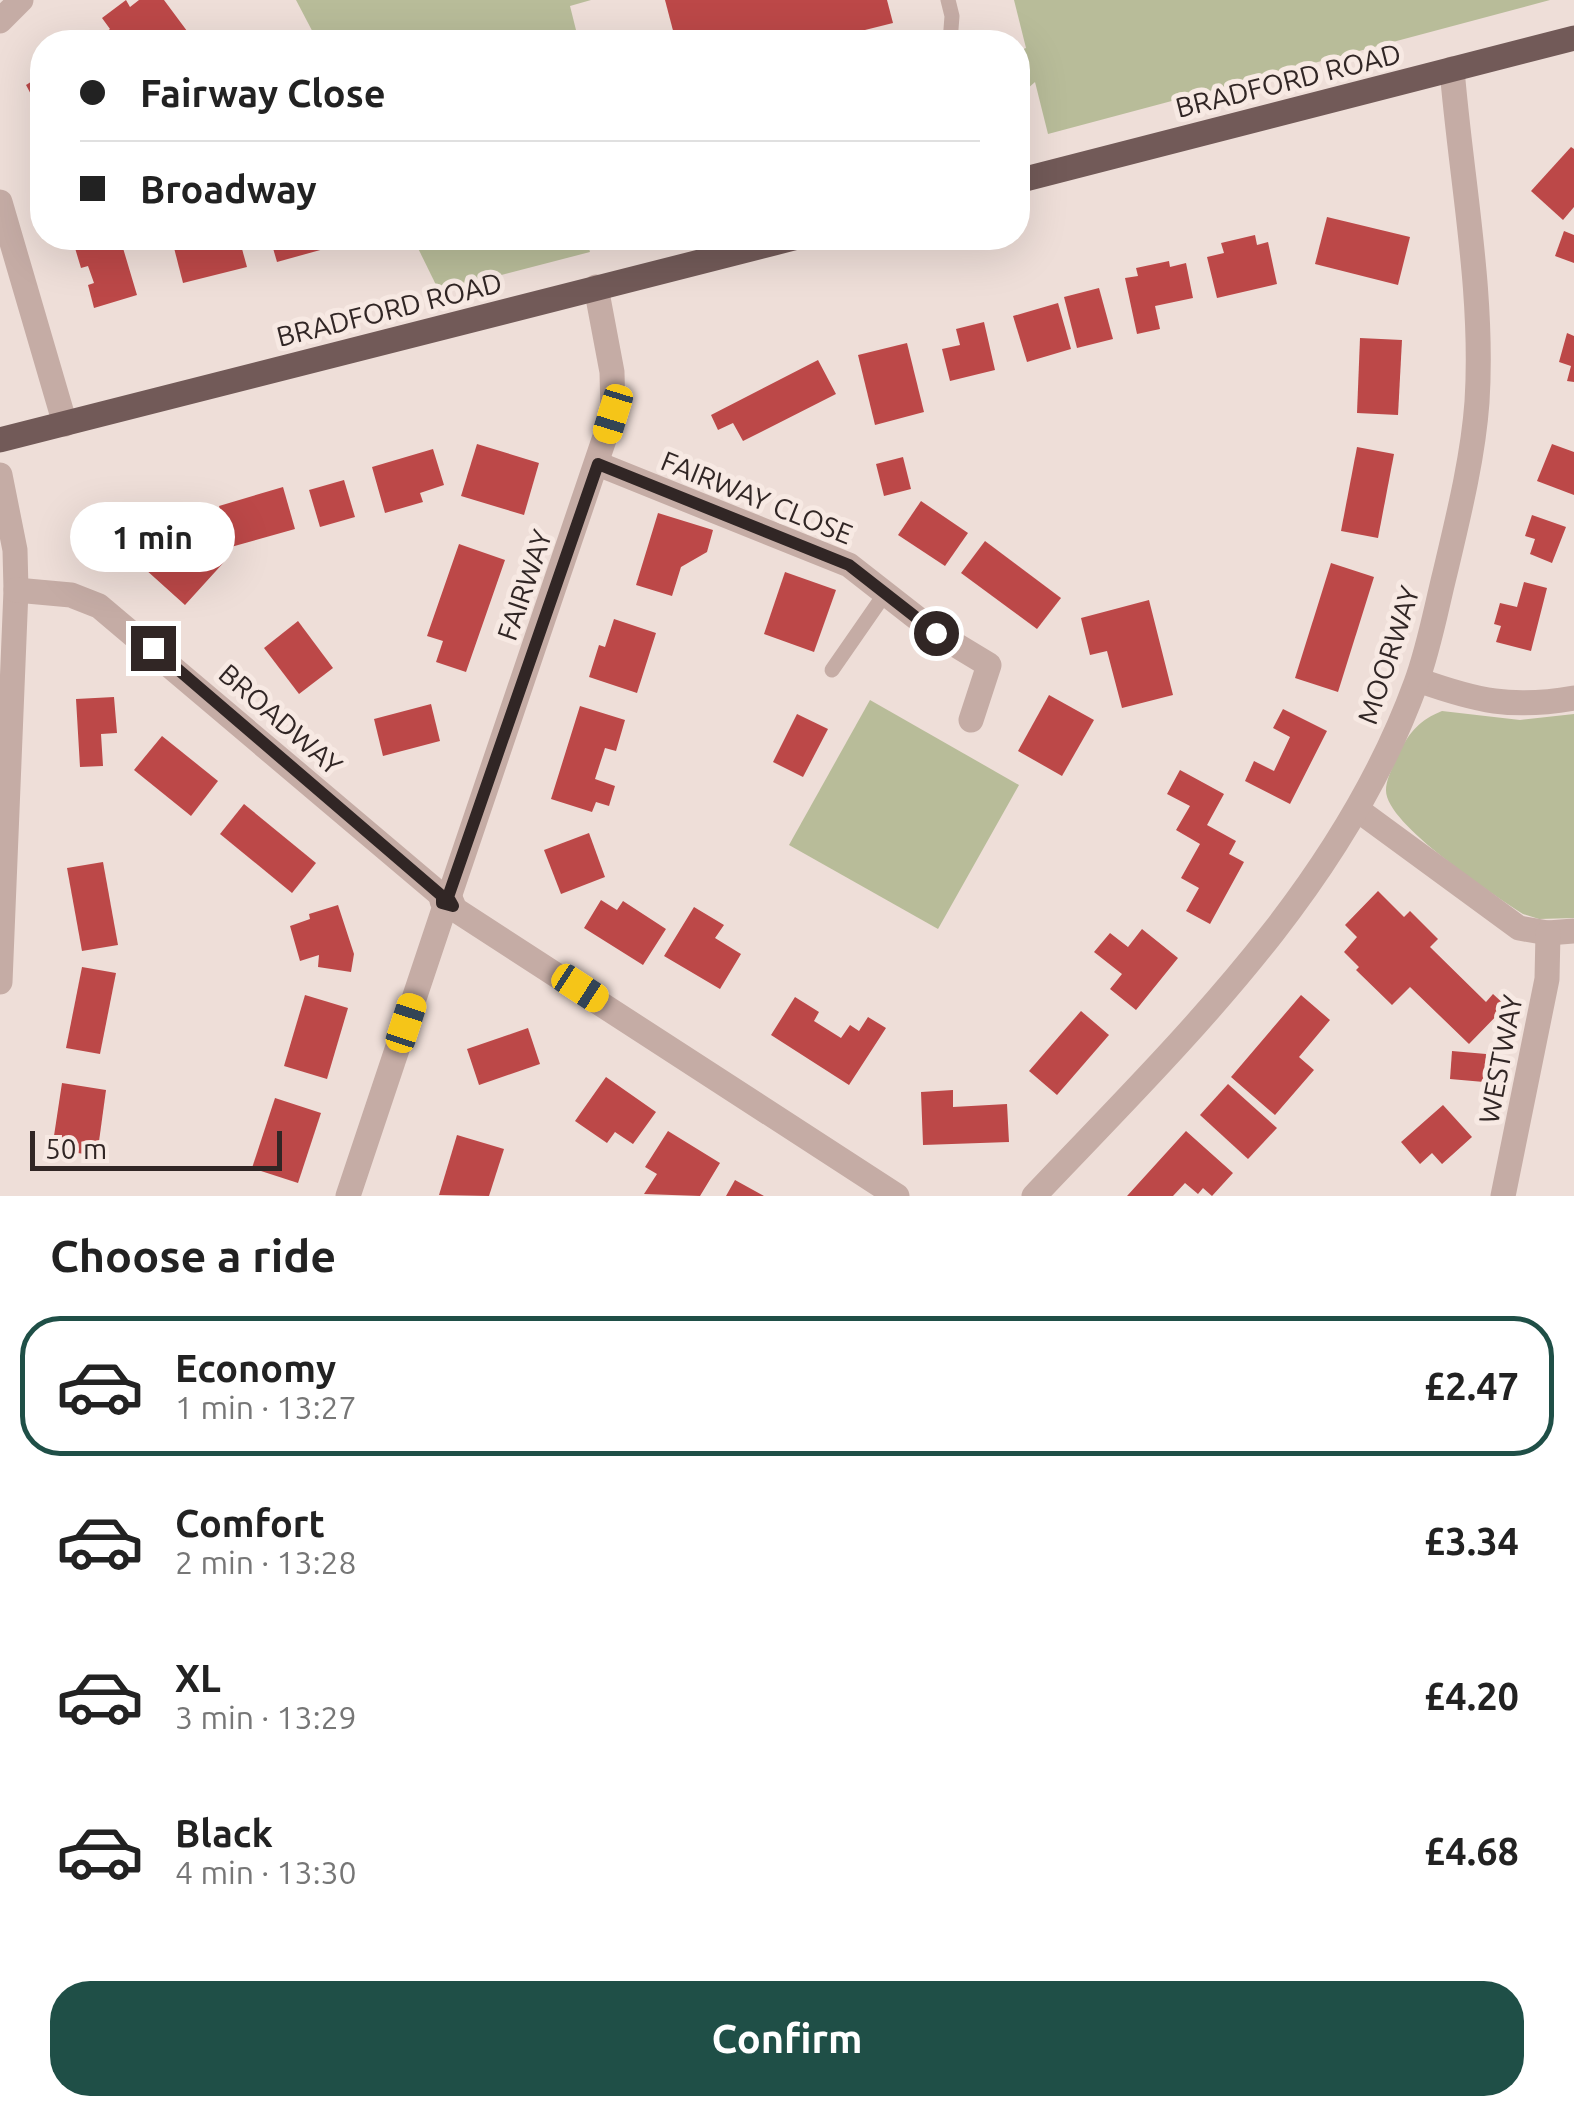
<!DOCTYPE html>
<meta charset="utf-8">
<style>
:root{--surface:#fff;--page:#f2f2f2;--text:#222;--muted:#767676;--line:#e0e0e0;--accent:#1f4f47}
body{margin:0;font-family:Ubuntu,sans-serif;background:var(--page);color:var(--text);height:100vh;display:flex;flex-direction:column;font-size:38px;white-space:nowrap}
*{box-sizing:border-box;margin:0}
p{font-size:32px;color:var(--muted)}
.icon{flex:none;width:55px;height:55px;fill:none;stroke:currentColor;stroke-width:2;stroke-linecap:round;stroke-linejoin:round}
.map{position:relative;height:1196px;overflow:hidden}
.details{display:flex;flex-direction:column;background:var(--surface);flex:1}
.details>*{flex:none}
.banner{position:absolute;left:30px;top:30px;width:1000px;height:220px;border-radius:40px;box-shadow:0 10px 40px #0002;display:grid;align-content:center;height:220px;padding:0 50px;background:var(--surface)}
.scale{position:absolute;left:30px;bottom:25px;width:252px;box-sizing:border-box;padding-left:10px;border:5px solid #312625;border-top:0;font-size:28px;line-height:35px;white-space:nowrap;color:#312625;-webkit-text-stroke:8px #f7e9e3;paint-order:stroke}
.end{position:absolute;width:45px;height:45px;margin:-22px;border:12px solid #312625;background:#fff;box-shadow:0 0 0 5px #fff}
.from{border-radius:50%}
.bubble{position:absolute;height:70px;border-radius:35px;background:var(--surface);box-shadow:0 10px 40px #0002;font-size:32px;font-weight:600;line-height:70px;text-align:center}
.car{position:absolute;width:30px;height:60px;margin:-30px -15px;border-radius:12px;box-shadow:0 0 8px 2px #0007;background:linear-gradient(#f5c518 24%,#345 0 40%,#f5c518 0 76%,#345 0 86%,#f5c518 0)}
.banner b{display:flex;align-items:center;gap:35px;height:95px;font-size:38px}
.banner b+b{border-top:2px solid var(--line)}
.banner i{width:25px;height:25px;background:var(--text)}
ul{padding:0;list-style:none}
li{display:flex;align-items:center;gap:30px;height:140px;margin:0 20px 15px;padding:0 30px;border:5px solid transparent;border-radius:40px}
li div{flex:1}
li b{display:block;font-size:38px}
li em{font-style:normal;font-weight:600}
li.on{border-color:var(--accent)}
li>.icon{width:90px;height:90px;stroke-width:1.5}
h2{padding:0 50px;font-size:45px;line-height:120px}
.button{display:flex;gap:20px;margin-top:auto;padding:20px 50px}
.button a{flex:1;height:115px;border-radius:40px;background:var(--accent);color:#fff;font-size:40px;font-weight:600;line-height:115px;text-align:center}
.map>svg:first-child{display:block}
</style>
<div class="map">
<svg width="1574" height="1196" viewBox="0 0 1574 1196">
<rect width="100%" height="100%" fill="#eeded8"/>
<g fill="#b8bc99">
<path d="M 296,0 L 591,0 L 570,6 L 579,42 L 318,42 Z"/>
<path d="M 1014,0 L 1550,0 L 1048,134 L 1035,82 L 1018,97 L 1018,51 L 1026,48 Z"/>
<path d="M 413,238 L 586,238 L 590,252 L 439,291 Z"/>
<path d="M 870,700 L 1019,785 L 938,929 L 789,845 Z"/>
<path d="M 1442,711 L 1520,720 L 1574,714 L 1574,918 L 1539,919 L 1523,914 C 1493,894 1385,824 1386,790 C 1386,778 1395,763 1399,753 C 1410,731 1420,720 1442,711 Z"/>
</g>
<g fill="#bc4848">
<path d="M 126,0 L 130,7 L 139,0 L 164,0 L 190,35 L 179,42 L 167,39 L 163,42 L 100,42 L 97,39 L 110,29 L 102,18 Z"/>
<path d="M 665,0 L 887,0 L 893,23 L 817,42 L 676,42 Z"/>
<path d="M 42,75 L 42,115 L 26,85 Z"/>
<path d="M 1571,147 L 1574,149 L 1574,207 L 1563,220 L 1531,191 Z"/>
<path d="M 1327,217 L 1410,237 L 1398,285 L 1315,264 Z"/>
<path d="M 1564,231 L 1574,235 L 1574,263 L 1555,256 Z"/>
<path d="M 1255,235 L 1257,245 L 1268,242 L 1277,284 L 1217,298 L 1207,257 L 1224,253 L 1221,243 Z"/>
<path d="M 108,238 L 120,238 L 137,295 L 94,308 L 88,285 L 94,283 L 88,266 L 81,268 L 75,248 Z"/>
<path d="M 183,238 L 239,238 L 247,267 L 183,283 L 172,240 Z"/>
<path d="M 270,238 L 359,238 L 360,239 L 277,262 Z"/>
<path d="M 1169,261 L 1170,267 L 1186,263 L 1193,298 L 1155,306 L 1160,329 L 1137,334 L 1125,278 L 1138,276 L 1136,268 Z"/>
<path d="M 1099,288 L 1113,339 L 1077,348 L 1064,297 Z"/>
<path d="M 1058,303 L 1071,349 L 1027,362 L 1013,316 Z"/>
<path d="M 984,322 L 995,370 L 950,381 L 942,349 L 960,345 L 956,329 Z"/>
<path d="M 1567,333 L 1574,336 L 1574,382 L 1567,381 L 1571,366 L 1559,362 Z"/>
<path d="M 1360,338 L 1402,340 L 1398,415 L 1357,413 Z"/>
<path d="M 907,343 L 924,412 L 875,425 L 858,355 Z"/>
<path d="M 818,360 L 836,394 L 743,441 L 733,423 L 718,430 L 711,415 Z"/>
<path d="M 477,444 L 539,463 L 524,515 L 461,496 Z"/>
<path d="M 1552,444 L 1574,452 L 1574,495 L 1537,481 Z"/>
<path d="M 1357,447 L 1394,454 L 1378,538 L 1341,531 Z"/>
<path d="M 433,449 L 444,485 L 420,493 L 423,502 L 385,513 L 372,467 Z"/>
<path d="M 903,457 L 911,489 L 884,496 L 876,464 Z"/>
<path d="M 344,480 L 355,517 L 320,527 L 309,490 Z"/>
<path d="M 283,487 L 295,529 L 231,547 L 219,506 Z"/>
<path d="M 921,501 L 968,533 L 945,566 L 898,535 Z"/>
<path d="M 658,513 L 713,530 L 707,552 L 681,567 L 672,596 L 636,585 Z"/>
<path d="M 174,515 L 225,561 L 185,605 L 145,569 L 158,554 L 148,545 Z"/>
<path d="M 1532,515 L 1566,527 L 1552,563 L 1530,554 L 1535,539 L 1525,536 Z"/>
<path d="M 985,541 L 1061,598 L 1037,629 L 961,573 Z"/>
<path d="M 459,544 L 505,560 L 466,672 L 436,662 L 443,641 L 427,636 Z"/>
<path d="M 1331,563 L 1374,577 L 1338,692 L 1295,678 Z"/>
<path d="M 785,572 L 836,590 L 814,652 L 764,634 Z"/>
<path d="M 1524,582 L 1547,588 L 1531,651 L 1496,642 L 1501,626 L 1494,624 L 1500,603 L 1517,607 Z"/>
<path d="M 1149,600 L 1173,695 L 1122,708 L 1107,651 L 1090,655 L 1081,618 Z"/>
<path d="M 614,619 L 656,633 L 637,693 L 589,677 L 599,645 L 605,647 Z"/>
<path d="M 298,621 L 333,668 L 299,694 L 264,648 Z"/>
<path d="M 1049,695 L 1094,720 L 1062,776 L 1018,751 Z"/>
<path d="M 114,697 L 117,733 L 101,734 L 103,766 L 80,767 L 76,699 Z"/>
<path d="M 431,704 L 440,741 L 383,756 L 374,719 Z"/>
<path d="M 580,706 L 625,720 L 616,751 L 605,748 L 595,779 L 615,786 L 609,806 L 596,802 L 592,812 L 551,799 Z"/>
<path d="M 1283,709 L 1327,731 L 1290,804 L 1245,781 L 1254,761 L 1274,771 L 1290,737 L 1273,728 Z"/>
<path d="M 797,714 L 828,729 L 803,777 L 773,762 Z"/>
<path d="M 162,736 L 218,781 L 191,816 L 134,770 Z"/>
<path d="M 1180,770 L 1224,794 L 1207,825 L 1236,841 L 1229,854 L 1244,862 L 1210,924 L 1186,911 L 1199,888 L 1181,878 L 1200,844 L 1176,830 L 1190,806 L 1167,794 Z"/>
<path d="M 244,804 L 316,863 L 292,893 L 220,834 Z"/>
<path d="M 589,833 L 605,877 L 561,894 L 544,850 Z"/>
<path d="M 103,862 L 118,945 L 82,951 L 67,868 Z"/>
<path d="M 1378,891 L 1404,917 L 1410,911 L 1438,939 L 1430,947 L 1486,1002 L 1493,994 L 1506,1006 L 1469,1044 L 1410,987 L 1392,1005 L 1356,970 L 1359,967 L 1344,952 L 1357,937 L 1345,925 Z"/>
<path d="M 601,900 L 617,910 L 623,901 L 666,929 L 643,965 L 584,928 Z"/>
<path d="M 338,905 L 354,954 L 351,972 L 318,967 L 319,955 L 300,961 L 290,926 L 310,919 L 309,914 Z"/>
<path d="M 694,907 L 724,925 L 715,938 L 741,954 L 720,989 L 664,956 Z"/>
<path d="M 1142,929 L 1178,958 L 1136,1010 L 1110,989 L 1122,974 L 1094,952 L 1110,933 L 1128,947 Z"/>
<path d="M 82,967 L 116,973 L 100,1054 L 66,1048 Z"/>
<path d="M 305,995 L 348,1008 L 327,1079 L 284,1066 Z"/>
<path d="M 1301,995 L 1330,1020 L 1299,1057 L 1314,1070 L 1275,1115 L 1231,1077 Z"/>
<path d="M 795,997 L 819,1012 L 814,1021 L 841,1038 L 850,1025 L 859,1031 L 868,1017 L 886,1028 L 849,1085 L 771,1035 Z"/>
<path d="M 1081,1011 L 1109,1035 L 1057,1095 L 1029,1071 Z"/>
<path d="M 528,1028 L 540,1064 L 479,1085 L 467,1049 Z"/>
<path d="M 1452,1051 L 1486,1054 L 1484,1082 L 1450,1079 Z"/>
<path d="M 606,1077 L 656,1112 L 633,1144 L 615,1132 L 607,1143 L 575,1121 Z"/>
<path d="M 62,1083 L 106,1090 L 97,1156 L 52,1149 Z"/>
<path d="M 1228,1084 L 1277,1128 L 1248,1159 L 1200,1115 Z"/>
<path d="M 953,1090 L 953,1107 L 1007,1104 L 1009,1142 L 923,1145 L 921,1092 Z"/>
<path d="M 275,1098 L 321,1113 L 298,1183 L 252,1168 Z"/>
<path d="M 1443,1105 L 1472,1137 L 1442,1164 L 1432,1153 L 1420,1164 L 1401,1142 Z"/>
<path d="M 668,1131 L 720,1163 L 700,1196 L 644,1194 L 657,1174 L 645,1167 Z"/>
<path d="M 1186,1131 L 1233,1173 L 1212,1196 L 1203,1188 L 1198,1194 L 1185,1183 L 1173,1196 L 1127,1196 Z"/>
<path d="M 457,1135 L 504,1149 L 489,1196 L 439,1195 Z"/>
<path d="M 735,1180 L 764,1196 L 726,1196 Z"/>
</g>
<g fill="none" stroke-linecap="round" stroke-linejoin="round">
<g stroke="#c5aca5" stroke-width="15">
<path d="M 948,0 L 952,16 L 950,42"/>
<path d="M 832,670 L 884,595"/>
</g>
<g stroke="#c5aca5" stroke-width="25">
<path d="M 0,21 L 21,0"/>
<path d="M 0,202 L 65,424"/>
<path d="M 598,464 L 849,565 L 936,633 L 989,665 L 971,720"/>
<path d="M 0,475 L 15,550 L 16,590 L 0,982"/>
<path d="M 16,590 L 71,595 L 99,606 L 442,896 L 450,898 L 453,905"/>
<path d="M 1418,680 C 1477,701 1511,709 1574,698"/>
<path d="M 1358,810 L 1519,928 L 1548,933 L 1574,931"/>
<path d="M 449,897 L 613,413 L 612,372 L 596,287"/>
<path d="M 442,901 L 897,1196"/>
<path d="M 348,1196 L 445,906"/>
<path d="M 1034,1196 C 1182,1040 1341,889 1416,683 C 1429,648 1436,609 1445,573 C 1458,518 1473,458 1477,402 C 1484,291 1461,179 1452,69"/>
<path d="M 1503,1196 L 1547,979 L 1548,933"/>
</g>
<g stroke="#725a58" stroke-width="25">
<path d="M 1018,181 L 1574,38"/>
<path d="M 0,440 L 794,238"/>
</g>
</g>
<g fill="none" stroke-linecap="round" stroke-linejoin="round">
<path stroke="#312625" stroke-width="12" d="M 153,648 L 442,896 L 442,903 L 453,906 L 448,897 L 598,464 L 849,565 L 936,633"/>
</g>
<g text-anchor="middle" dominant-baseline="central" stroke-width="10" stroke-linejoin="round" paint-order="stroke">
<g font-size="28" fill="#312625" stroke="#f7e9e3">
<text transform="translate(1288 80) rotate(-14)">BRADFORD ROAD</text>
<text transform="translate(389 309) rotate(-14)">BRADFORD ROAD</text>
<text transform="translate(757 497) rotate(22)">FAIRWAY CLOSE</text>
<text transform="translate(524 585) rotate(-71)">FAIRWAY</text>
<text transform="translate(1388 655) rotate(-72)">MOORWAY</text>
<text transform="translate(281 719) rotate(41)">BROADWAY</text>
<text transform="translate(1500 1059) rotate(-79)">WESTWAY</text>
</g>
</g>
</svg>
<div class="scale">50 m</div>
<i class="end from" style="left:936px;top:633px"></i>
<i class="end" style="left:153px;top:648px"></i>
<div class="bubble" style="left:70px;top:502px;width:165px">1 min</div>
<i class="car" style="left:613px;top:414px;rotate:197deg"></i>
<i class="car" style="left:580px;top:988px;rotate:123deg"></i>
<i class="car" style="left:406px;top:1023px;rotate:18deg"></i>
<div class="banner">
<b><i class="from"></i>Fairway Close</b>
<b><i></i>Broadway</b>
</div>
</div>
<section class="details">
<h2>Choose a ride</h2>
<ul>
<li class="on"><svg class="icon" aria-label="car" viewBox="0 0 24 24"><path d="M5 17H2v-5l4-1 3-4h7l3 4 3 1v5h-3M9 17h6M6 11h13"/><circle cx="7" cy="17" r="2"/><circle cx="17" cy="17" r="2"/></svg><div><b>Economy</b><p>1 min · 13:27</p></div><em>£2.47</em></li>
<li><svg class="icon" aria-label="car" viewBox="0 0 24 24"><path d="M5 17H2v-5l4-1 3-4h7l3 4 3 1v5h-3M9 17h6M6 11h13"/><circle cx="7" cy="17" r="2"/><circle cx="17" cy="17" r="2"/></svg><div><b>Comfort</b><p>2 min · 13:28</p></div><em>£3.34</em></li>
<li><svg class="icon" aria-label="car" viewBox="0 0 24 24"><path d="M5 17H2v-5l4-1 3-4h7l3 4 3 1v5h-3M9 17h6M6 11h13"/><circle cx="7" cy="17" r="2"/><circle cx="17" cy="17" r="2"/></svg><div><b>XL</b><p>3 min · 13:29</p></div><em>£4.20</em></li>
<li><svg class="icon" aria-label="car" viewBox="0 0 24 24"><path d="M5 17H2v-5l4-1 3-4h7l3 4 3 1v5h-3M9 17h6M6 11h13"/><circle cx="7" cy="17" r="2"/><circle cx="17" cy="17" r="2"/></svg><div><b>Black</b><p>4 min · 13:30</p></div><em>£4.68</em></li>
</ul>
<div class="button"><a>Confirm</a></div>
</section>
